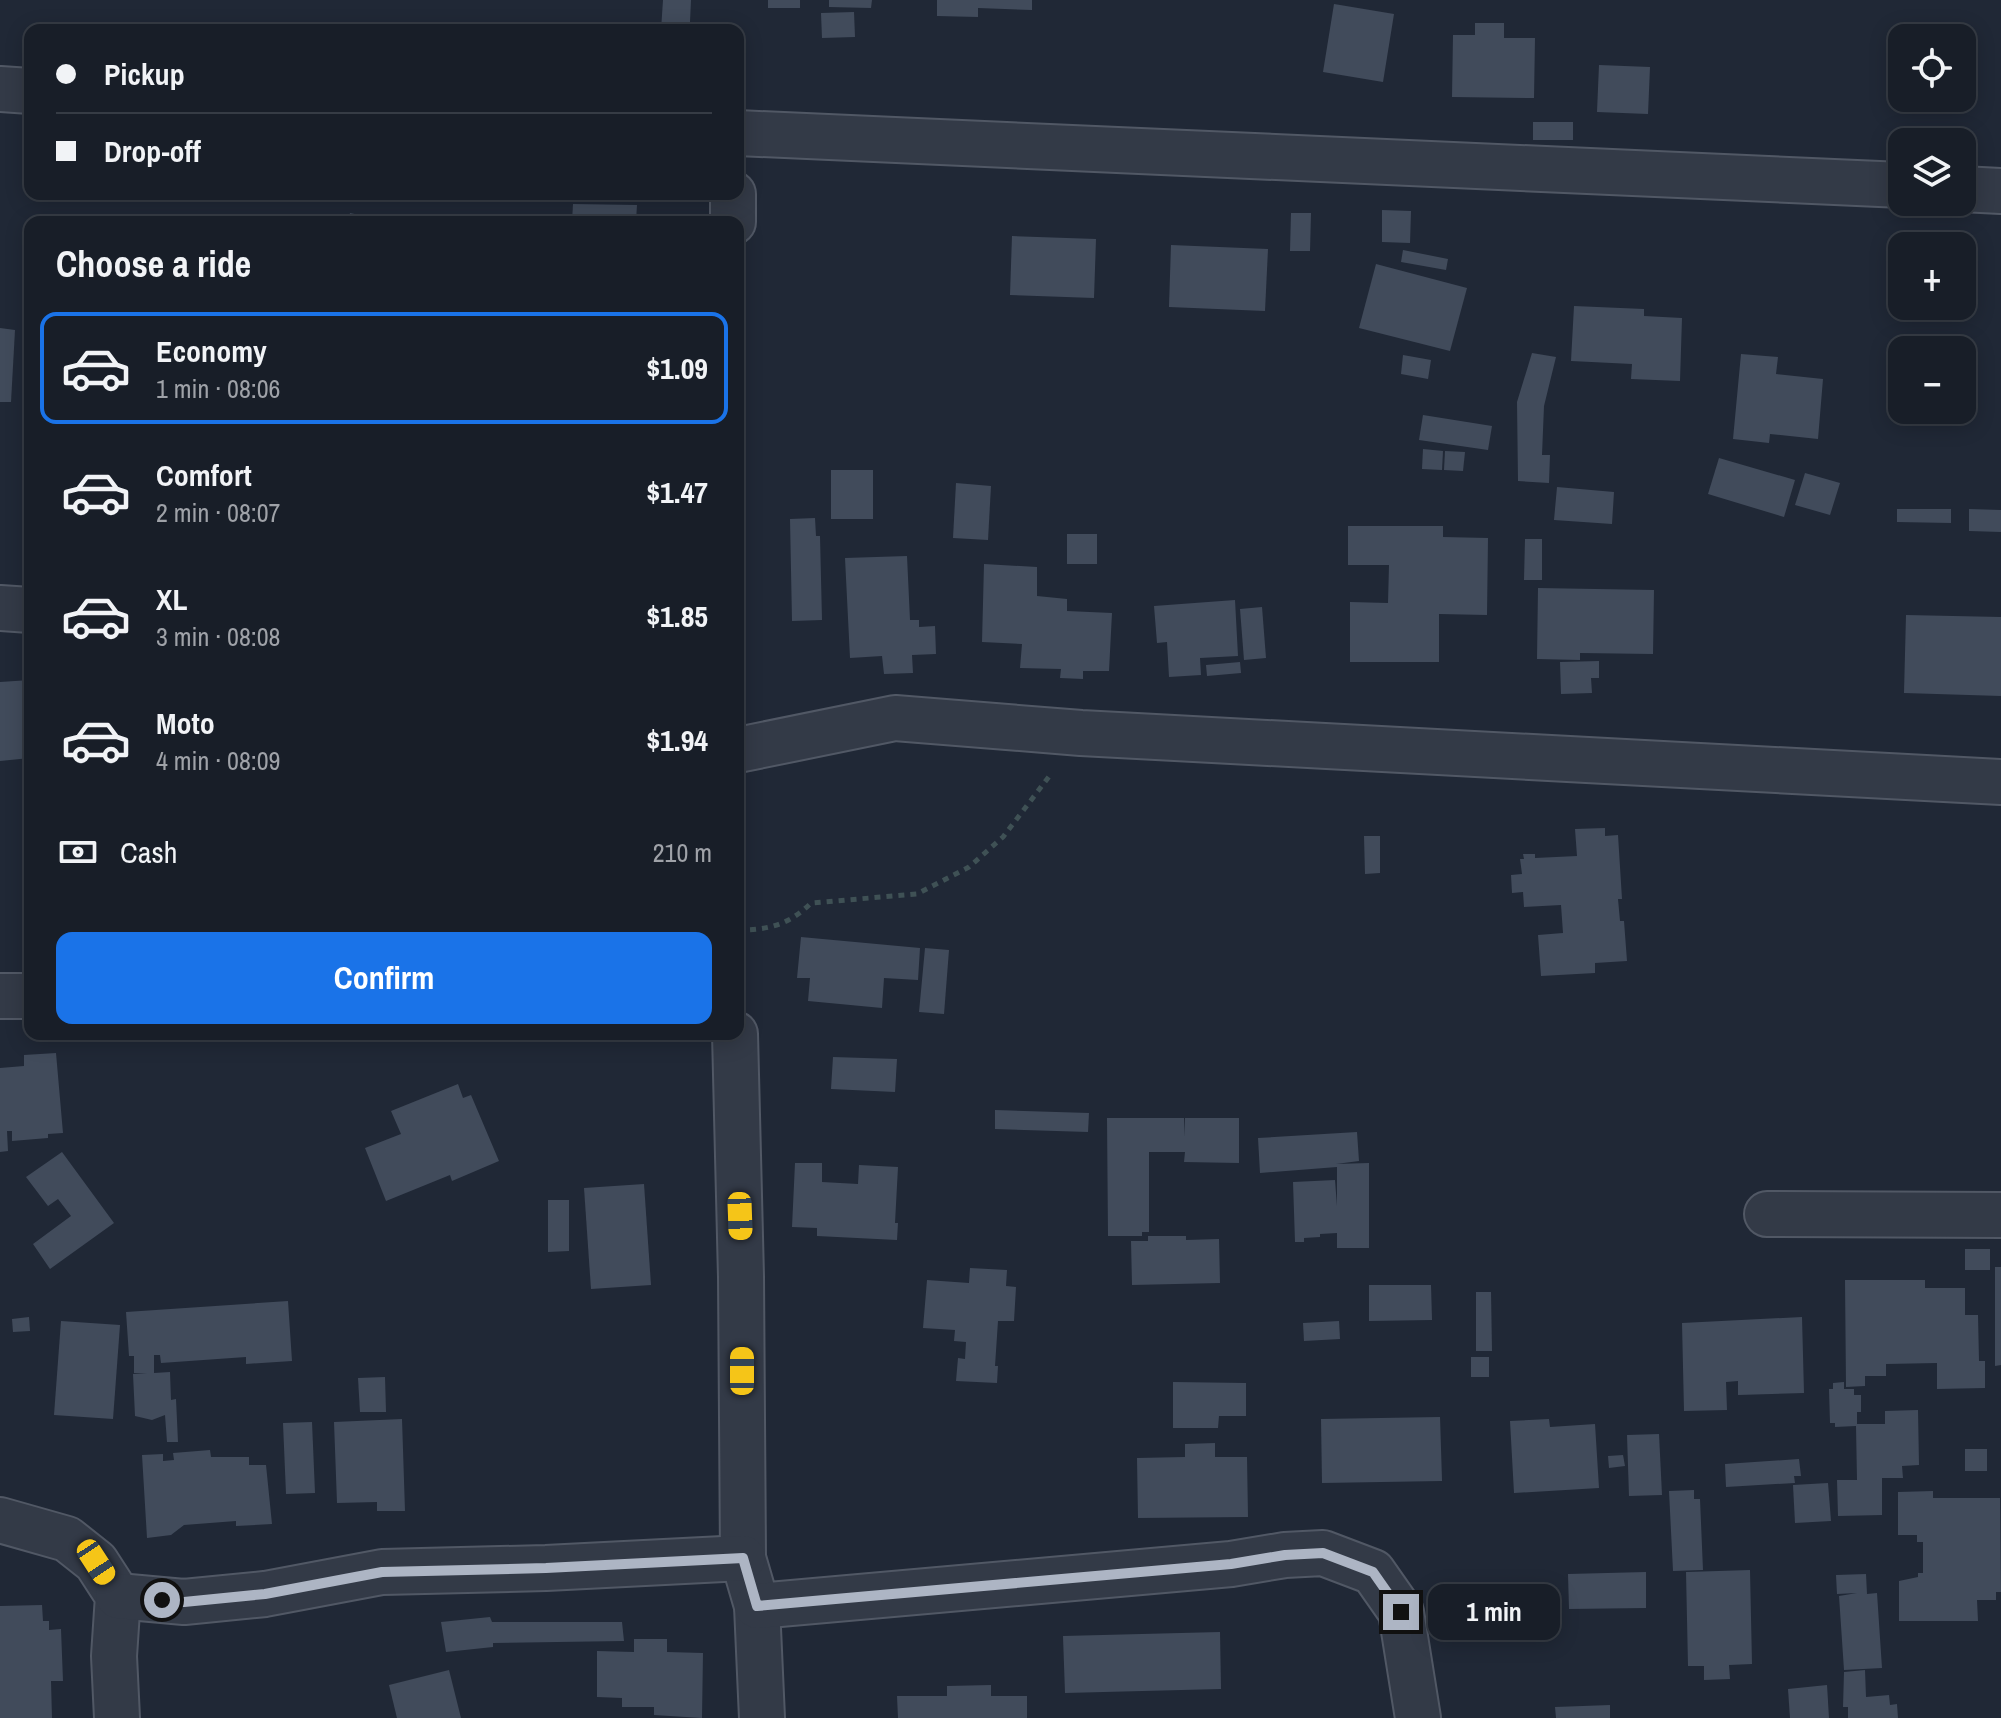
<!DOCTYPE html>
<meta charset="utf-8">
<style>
:root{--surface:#181e28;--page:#252b34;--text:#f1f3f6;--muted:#9fa2a8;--line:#363c45;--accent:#1a73e8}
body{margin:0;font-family:"Archivo Narrow",sans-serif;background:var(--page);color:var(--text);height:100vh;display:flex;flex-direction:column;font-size:30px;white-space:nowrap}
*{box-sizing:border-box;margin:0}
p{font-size:26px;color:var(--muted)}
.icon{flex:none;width:44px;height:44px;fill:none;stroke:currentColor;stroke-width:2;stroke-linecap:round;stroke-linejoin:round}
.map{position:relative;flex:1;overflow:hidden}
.details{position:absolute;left:24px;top:216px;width:720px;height:824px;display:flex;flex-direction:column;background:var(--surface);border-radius:16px;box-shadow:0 4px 20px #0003,0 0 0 2px var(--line)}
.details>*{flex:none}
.top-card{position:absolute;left:24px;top:24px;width:720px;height:176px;border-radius:16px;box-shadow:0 4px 20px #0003,0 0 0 2px var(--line);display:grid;align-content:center;height:176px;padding:0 32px;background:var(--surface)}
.buttons{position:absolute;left:1888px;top:24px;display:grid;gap:16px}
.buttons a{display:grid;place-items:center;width:88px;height:88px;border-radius:16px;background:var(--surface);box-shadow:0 4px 20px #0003,0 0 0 2px var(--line);font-size:40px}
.end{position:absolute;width:36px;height:36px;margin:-18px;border:10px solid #adb5c4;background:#111;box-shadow:0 0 0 4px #111}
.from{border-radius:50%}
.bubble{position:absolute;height:56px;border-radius:16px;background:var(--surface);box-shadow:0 4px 20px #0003,0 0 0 2px var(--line);font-size:26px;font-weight:800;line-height:56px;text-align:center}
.car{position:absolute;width:24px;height:48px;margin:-24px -12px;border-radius:10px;box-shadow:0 0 6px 2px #0007;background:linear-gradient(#f5c518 24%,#345 0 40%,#f5c518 0 76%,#345 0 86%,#f5c518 0)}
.top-card b{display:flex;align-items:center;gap:28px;height:76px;font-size:30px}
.top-card b+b{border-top:2px solid var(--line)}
.top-card i{width:20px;height:20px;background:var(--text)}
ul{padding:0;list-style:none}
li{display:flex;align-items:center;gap:24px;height:112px;margin:0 16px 12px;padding:0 16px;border:4px solid transparent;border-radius:16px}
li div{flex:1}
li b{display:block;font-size:30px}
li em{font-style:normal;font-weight:800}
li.on{border-color:var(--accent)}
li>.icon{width:72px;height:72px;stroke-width:1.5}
h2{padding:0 32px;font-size:36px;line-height:96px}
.pay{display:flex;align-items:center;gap:20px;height:88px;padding:0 32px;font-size:30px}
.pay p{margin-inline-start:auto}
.primary-button{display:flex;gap:16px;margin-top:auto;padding:16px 32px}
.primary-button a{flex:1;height:92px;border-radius:16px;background:var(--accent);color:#fff;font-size:32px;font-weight:800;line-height:92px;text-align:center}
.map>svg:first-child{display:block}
</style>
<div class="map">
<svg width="2001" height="1718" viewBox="0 0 2001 1718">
<rect width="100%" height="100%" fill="#202836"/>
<g fill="#414b5b">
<path d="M 663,0 L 691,0 L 690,22 L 708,24 L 707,30 L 661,30 Z"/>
<rect x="768" y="0" width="32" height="8"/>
<path d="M 829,0 L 872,0 L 871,8 L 829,7 Z"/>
<path d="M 937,0 L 1032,0 L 1032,10 L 978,8 L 978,17 L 937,16 Z"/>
<path d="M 1334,4 L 1394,14 L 1383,82 L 1323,72 Z"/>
<path d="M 854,12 L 855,37 L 822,38 L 821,13 Z"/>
<path d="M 1475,23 L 1504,23 L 1504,38 L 1535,38 L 1534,98 L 1452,97 L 1453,35 L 1475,35 Z"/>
<path d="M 1599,65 L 1650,67 L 1648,114 L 1597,112 Z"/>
<rect x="1533" y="122" width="40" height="18"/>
<path d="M 573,204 L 637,205 L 636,222 L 572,222 Z"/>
<path d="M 1382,210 L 1411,211 L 1410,243 L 1382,242 Z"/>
<path d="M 350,213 L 388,221 L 388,222 L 348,222 Z"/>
<path d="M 1291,213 L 1311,213 L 1310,251 L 1290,251 Z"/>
<path d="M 1012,236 L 1096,239 L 1094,298 L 1010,295 Z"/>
<path d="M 1171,245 L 1268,249 L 1265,311 L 1169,307 Z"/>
<path d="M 1403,250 L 1448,259 L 1446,270 L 1401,262 Z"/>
<path d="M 1376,264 L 1467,288 L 1450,351 L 1359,328 Z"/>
<path d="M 1574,306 L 1644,309 L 1644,316 L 1682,318 L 1680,381 L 1631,379 L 1632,364 L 1571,361 Z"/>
<path d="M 0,328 L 15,330 L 11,402 L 0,402 Z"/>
<path d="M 1532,353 L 1556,357 L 1544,406 L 1542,455 L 1550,455 L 1549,483 L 1518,481 L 1517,402 Z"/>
<path d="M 1741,354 L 1778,357 L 1776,374 L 1823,379 L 1818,439 L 1770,434 L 1769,443 L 1733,439 Z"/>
<path d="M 1403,355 L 1431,360 L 1428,379 L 1401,374 Z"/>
<path d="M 1423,415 L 1492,426 L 1488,450 L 1419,440 Z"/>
<path d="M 1423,449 L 1443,451 L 1442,470 L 1422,469 Z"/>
<path d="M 1445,451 L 1465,452 L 1463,471 L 1444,470 Z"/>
<path d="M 1719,458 L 1795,480 L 1784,517 L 1708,494 Z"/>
<rect x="831" y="470" width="42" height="49"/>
<path d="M 1805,473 L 1840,483 L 1830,515 L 1795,505 Z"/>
<path d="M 956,483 L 991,486 L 988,540 L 953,538 Z"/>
<path d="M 1557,487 L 1614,492 L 1612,524 L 1554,520 Z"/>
<path d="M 1897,509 L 1951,509 L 1951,523 L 1897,522 Z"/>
<path d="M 1969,509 L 2001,510 L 2001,532 L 1969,531 Z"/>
<path d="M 815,518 L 816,536 L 820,536 L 822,620 L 792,621 L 790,519 Z"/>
<path d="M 1348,526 L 1443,526 L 1443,537 L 1488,538 L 1487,615 L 1439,614 L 1439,662 L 1350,662 L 1350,602 L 1388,603 L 1389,565 L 1348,565 Z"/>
<rect x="1067" y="534" width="30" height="30"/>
<path d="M 1525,539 L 1542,539 L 1542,580 L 1524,580 Z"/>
<path d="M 907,556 L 910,620 L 919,620 L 919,627 L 935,626 L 936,654 L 912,655 L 913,673 L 884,674 L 882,656 L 850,658 L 845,558 Z"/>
<path d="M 984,564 L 1037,567 L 1037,596 L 1067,599 L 1067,611 L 1112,613 L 1109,671 L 1083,671 L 1083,679 L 1060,678 L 1061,669 L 1020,668 L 1022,644 L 982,642 Z"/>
<path d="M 1538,588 L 1654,590 L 1653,654 L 1580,653 L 1580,660 L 1537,659 Z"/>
<path d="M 1235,600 L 1238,656 L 1200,658 L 1201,675 L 1169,677 L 1167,642 L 1157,643 L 1154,606 Z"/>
<path d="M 1262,607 L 1266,658 L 1244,660 L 1240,609 Z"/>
<path d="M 1906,615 L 2001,617 L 2001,696 L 1904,693 Z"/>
<path d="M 1599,661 L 1599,678 L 1591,678 L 1592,693 L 1561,694 L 1560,662 Z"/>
<path d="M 1240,662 L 1241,673 L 1207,676 L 1206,665 Z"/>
<path d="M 30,680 L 30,758 L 0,761 L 0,682 Z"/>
<path d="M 1605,828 L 1605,836 L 1618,835 L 1622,899 L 1618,899 L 1620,921 L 1624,921 L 1627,961 L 1595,963 L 1595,973 L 1541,976 L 1538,935 L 1563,933 L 1561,905 L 1524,907 L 1523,892 L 1512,893 L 1511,875 L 1522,874 L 1520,859 L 1524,859 L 1523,854 L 1535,854 L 1535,858 L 1577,856 L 1575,829 Z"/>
<path d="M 1364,836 L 1380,836 L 1380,873 L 1365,874 Z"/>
<path d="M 801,937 L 920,948 L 918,980 L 884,978 L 882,1008 L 808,1001 L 810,978 L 797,978 Z"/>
<path d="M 925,948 L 949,950 L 944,1014 L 919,1012 Z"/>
<path d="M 56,1053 L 63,1133 L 48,1134 L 48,1138 L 12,1141 L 12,1131 L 7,1131 L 8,1151 L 0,1152 L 0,1068 L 24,1066 L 24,1055 Z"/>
<path d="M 833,1057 L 897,1059 L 895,1092 L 831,1089 Z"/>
<path d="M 458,1084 L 463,1098 L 471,1095 L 499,1161 L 452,1181 L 450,1175 L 386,1201 L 365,1148 L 401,1134 L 391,1111 Z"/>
<path d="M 995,1110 L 1089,1113 L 1088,1132 L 995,1129 Z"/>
<path d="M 1107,1118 L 1184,1118 L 1185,1137 L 1185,1118 L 1239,1118 L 1239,1163 L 1184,1162 L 1185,1152 L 1149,1152 L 1149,1232 L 1142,1232 L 1142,1236 L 1108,1236 Z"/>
<path d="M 1357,1132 L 1359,1161 L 1336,1164 L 1369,1163 L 1369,1248 L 1337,1248 L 1337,1233 L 1320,1234 L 1320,1237 L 1304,1238 L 1304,1242 L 1295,1242 L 1293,1182 L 1335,1180 L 1337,1206 L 1337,1167 L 1260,1173 L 1258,1138 Z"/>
<path d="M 62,1152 L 114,1223 L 50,1269 L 33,1244 L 71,1216 L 58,1199 L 48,1206 L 26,1177 Z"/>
<path d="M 795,1163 L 822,1163 L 822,1182 L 858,1184 L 859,1165 L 898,1167 L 895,1223 L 898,1223 L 897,1240 L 817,1236 L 817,1228 L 792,1227 Z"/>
<path d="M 644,1184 L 651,1285 L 591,1289 L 584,1188 Z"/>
<path d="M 548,1200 L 569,1200 L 569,1251 L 548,1252 Z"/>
<path d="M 1148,1236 L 1186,1236 L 1186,1240 L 1219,1239 L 1220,1283 L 1132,1285 L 1131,1241 L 1148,1241 Z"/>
<rect x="1965" y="1249" width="25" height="21"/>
<path d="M 1995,1267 L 2001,1267 L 2001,1365 L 1995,1366 Z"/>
<path d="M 970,1268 L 1007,1270 L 1006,1286 L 1016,1287 L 1014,1321 L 998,1321 L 995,1366 L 998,1366 L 997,1383 L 956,1381 L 958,1358 L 965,1359 L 966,1342 L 954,1341 L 955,1330 L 923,1328 L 927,1280 L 969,1283 Z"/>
<path d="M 1845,1280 L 1925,1280 L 1925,1288 L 1965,1288 L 1965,1315 L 1978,1315 L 1979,1361 L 1985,1361 L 1985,1388 L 1937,1389 L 1937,1363 L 1886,1364 L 1886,1376 L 1865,1376 L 1865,1386 L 1846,1387 Z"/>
<path d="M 1369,1285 L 1431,1285 L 1432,1320 L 1369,1321 Z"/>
<path d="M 1476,1292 L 1491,1292 L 1492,1351 L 1476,1351 Z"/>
<path d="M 288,1301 L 292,1361 L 246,1364 L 246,1357 L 161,1363 L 160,1355 L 154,1355 L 154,1373 L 170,1372 L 171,1400 L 176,1399 L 178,1442 L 167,1442 L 165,1415 L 152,1420 L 135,1416 L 133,1374 L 147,1373 L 134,1373 L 134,1356 L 129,1356 L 126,1312 Z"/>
<path d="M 29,1317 L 30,1331 L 13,1332 L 12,1319 Z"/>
<path d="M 1802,1317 L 1804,1393 L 1738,1395 L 1738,1381 L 1726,1382 L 1727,1410 L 1684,1411 L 1682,1323 Z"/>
<path d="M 61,1321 L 120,1325 L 113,1419 L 54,1415 Z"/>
<path d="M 1339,1321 L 1340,1339 L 1304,1341 L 1303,1323 Z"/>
<rect x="1471" y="1357" width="18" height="20"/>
<path d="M 385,1377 L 386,1412 L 360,1412 L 358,1378 Z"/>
<path d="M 1173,1382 L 1246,1383 L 1246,1416 L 1219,1416 L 1218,1428 L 1173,1428 Z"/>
<path d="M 1844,1382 L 1844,1389 L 1854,1389 L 1854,1395 L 1861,1395 L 1861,1412 L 1857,1412 L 1857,1424 L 1885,1424 L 1885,1411 L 1918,1410 L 1919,1465 L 1902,1466 L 1903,1478 L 1882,1478 L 1882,1515 L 1838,1516 L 1837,1480 L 1857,1480 L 1856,1426 L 1835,1427 L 1835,1423 L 1830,1423 L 1829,1389 L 1833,1389 L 1833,1383 Z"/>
<path d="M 1440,1417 L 1442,1481 L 1322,1483 L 1321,1419 Z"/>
<path d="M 402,1419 L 405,1511 L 377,1511 L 377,1502 L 337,1503 L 334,1422 Z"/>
<path d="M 1549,1419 L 1550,1427 L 1595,1424 L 1599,1488 L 1514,1493 L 1510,1421 Z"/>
<path d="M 312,1422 L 315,1493 L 286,1494 L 283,1423 Z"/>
<path d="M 1659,1434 L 1662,1495 L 1629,1496 L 1627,1435 Z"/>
<path d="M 1215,1443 L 1215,1457 L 1247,1457 L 1248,1517 L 1138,1518 L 1137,1458 L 1185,1457 L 1185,1444 Z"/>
<rect x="1965" y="1449" width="22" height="22"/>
<path d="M 210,1450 L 211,1457 L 249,1457 L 249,1465 L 266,1465 L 272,1524 L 236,1526 L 236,1521 L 184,1525 L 171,1535 L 147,1538 L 142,1455 L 163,1454 L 163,1461 L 174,1460 L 173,1453 Z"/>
<path d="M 1623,1455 L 1625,1466 L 1609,1468 L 1608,1456 Z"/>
<path d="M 1799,1459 L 1801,1476 L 1794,1476 L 1795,1483 L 1726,1487 L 1725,1464 Z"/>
<path d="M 1828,1483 L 1831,1521 L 1795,1523 L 1793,1485 Z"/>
<path d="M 1694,1490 L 1694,1499 L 1700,1499 L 1703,1570 L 1673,1571 L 1669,1491 Z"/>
<path d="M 1933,1491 L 1933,1498 L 2000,1498 L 2001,1592 L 1996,1592 L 1996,1600 L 1977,1600 L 1978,1621 L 1899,1621 L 1899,1581 L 1918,1577 L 1918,1573 L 1923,1573 L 1923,1542 L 1917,1542 L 1917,1535 L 1898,1535 L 1898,1492 Z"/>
<path d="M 1750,1570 L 1752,1664 L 1729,1665 L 1730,1679 L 1704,1680 L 1704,1666 L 1688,1666 L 1686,1572 Z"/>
<path d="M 1646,1572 L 1646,1608 L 1569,1609 L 1568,1574 Z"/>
<path d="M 1866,1574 L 1867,1594 L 1877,1593 L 1882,1668 L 1844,1670 L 1839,1596 L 1857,1593 L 1837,1594 L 1836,1575 Z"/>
<path d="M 42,1605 L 43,1621 L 49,1621 L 49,1630 L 61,1629 L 63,1681 L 51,1681 L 52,1718 L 0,1718 L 0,1606 Z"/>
<path d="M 490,1617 L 492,1622 L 622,1622 L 624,1641 L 493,1643 L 493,1647 L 446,1652 L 441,1622 Z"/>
<path d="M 1220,1632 L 1221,1689 L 1065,1693 L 1063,1636 Z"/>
<path d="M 634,1639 L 667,1639 L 667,1652 L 703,1653 L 702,1718 L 654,1715 L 654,1707 L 622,1707 L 622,1698 L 597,1697 L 597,1651 L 634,1652 Z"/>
<path d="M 449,1670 L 461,1718 L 397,1718 L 389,1685 Z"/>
<path d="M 1865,1670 L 1866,1697 L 1889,1695 L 1890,1705 L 1897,1704 L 1898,1718 L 1848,1718 L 1848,1707 L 1843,1707 L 1844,1672 Z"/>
<path d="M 991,1685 L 991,1696 L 1027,1696 L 1027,1718 L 898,1718 L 897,1696 L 947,1696 L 947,1686 Z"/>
<path d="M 1827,1685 L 1829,1718 L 1790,1718 L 1788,1689 Z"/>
<path d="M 1610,1705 L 1610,1718 L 1556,1718 L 1555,1707 Z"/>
</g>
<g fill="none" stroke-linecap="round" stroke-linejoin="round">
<defs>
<g id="minor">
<path d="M 0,89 L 30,91"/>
<path d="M 738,133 L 1902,185"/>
<path d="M 1962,189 L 2001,191"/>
<path d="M 733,222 L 733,194"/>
<path d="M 0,608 L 30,610"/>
<path d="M 738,750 L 895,718 L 1081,733 L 2001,782"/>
<path d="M 0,996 L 30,996"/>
<path d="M 735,1034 L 741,1277 L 743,1558 L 757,1606 L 762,1718"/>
<path d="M 1767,1214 L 2001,1215"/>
<path d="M 0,1520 L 67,1539 L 96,1562 L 118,1596 L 114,1656 L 117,1718"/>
<path d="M 118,1596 L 184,1602 L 265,1594 L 382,1572 L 546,1568 L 743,1558"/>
<path d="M 757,1606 L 1231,1564 L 1285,1555 L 1323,1553 L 1373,1572 L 1401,1612 L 1418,1718"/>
</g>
</defs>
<use href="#minor" stroke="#515865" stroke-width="48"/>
<path stroke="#3f5155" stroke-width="5" stroke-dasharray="6 6" stroke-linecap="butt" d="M 738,930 C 768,930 789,925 811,903 L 917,894 L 969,867 L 1003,837 L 1051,774"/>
<use href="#minor" stroke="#333a47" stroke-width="44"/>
</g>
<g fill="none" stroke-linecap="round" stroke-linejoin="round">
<path stroke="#adb5c4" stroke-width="10" d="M 162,1600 L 184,1602 L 265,1594 L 382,1572 L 546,1568 L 743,1558 L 757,1606 L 1231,1564 L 1285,1555 L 1323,1553 L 1373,1572 L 1401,1612"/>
</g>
</svg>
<div class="buttons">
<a><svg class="icon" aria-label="locate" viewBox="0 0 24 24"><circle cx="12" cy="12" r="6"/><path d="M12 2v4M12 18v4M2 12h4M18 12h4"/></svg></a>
<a><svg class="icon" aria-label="layers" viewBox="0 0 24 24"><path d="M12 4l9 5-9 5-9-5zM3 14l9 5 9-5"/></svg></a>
<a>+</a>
<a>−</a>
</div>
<i class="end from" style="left:162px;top:1600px"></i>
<i class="end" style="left:1401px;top:1612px"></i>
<div class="bubble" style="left:1428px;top:1584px;width:132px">1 min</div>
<i class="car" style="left:740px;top:1216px;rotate:178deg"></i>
<i class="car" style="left:742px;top:1371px;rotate:0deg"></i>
<i class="car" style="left:96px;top:1562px;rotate:147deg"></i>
<div class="top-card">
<b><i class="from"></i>Pickup</b>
<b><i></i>Drop-off</b>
</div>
<section class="details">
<h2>Choose a ride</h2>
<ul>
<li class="on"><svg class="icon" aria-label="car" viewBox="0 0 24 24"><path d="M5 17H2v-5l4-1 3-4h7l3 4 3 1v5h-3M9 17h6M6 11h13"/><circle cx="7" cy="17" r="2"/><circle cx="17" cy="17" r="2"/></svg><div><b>Economy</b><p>1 min · 08:06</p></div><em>$1.09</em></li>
<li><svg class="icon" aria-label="car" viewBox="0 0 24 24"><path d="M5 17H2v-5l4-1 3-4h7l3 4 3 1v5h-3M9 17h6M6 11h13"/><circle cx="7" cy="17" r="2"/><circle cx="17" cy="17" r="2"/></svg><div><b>Comfort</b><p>2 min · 08:07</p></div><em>$1.47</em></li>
<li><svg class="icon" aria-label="car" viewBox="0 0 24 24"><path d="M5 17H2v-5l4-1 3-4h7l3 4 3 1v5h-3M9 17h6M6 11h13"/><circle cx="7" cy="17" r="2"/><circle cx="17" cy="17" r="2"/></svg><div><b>XL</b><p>3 min · 08:08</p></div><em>$1.85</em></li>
<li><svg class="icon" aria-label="car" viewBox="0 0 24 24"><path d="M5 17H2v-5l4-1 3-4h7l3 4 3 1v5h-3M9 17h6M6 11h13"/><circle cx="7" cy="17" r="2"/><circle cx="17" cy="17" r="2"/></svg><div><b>Moto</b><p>4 min · 08:09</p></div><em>$1.94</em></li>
</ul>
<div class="pay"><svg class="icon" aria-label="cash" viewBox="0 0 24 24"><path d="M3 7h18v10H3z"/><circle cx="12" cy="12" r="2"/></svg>Cash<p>210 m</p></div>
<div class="primary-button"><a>Confirm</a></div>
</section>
</div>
